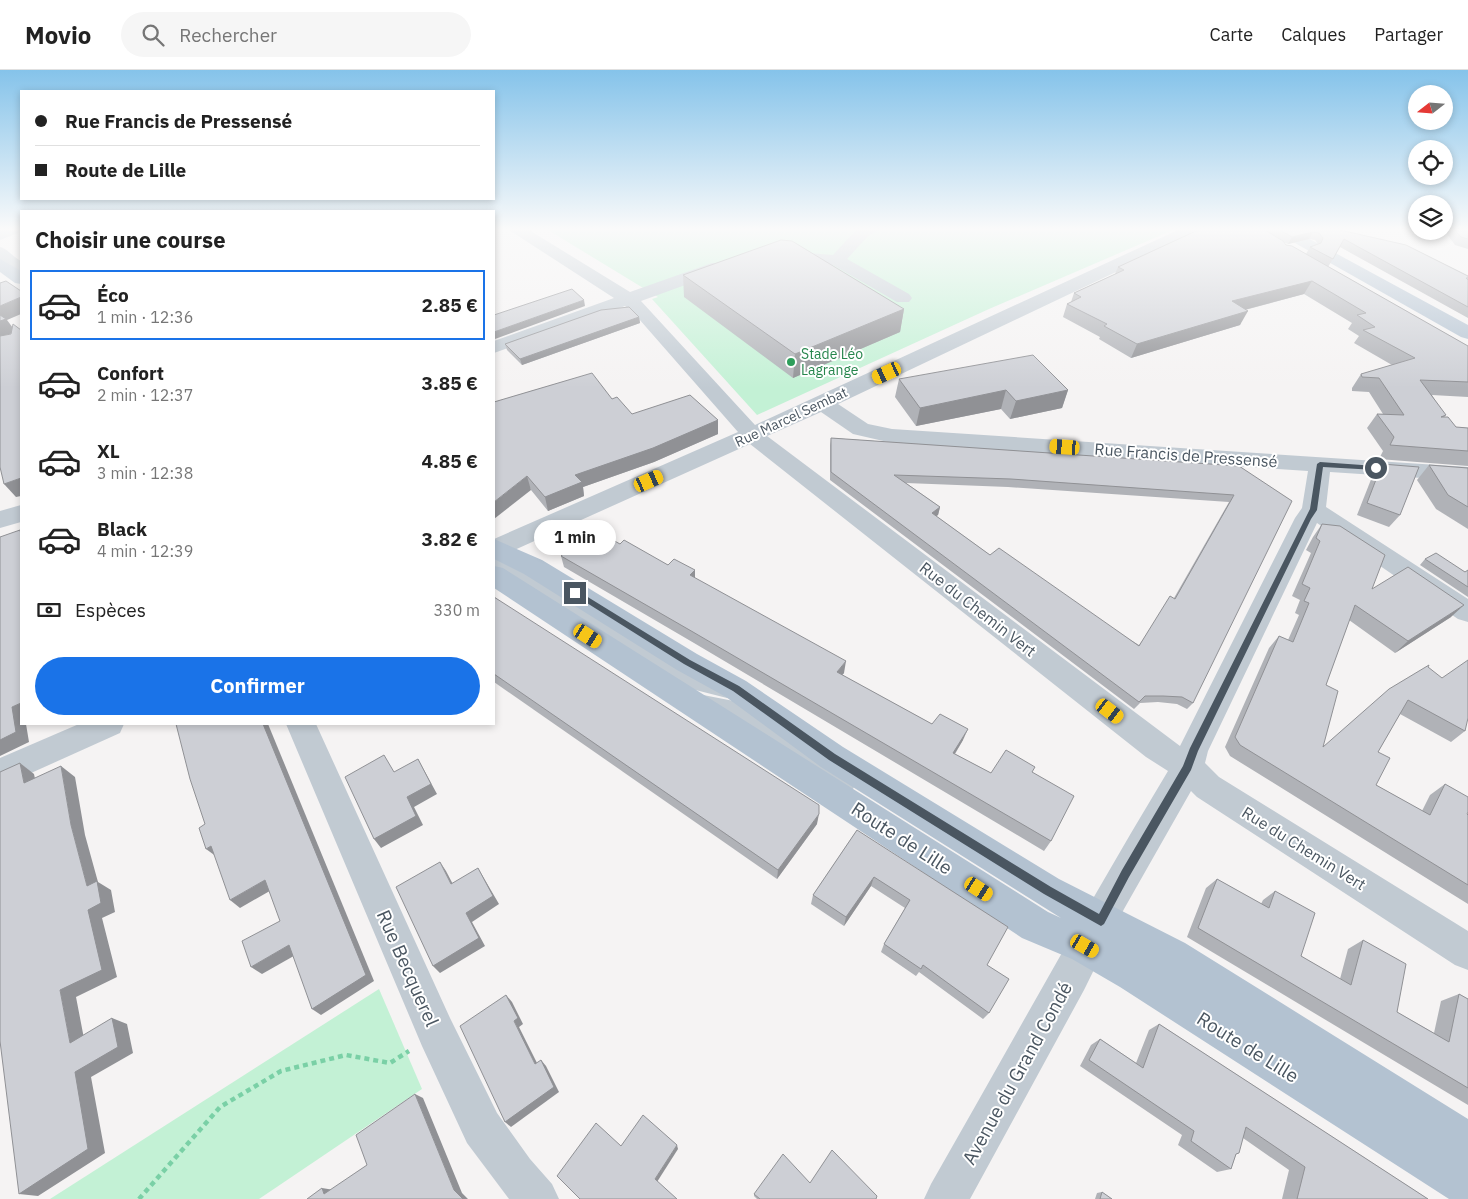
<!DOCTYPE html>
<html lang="fr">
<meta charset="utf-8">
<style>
:root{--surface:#fff;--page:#f6f6f6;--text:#222;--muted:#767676;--line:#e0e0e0;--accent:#1a73e8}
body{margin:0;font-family:"IBM Plex Sans",sans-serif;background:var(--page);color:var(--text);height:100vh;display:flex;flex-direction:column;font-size:19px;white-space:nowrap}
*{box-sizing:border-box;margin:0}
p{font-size:16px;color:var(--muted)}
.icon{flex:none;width:28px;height:28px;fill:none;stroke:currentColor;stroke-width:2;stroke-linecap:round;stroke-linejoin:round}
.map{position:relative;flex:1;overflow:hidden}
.details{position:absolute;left:20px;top:140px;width:475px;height:515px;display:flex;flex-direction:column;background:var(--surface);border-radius:0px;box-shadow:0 2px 8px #0003}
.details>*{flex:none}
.guide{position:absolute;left:20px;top:20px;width:475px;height:110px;border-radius:0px;box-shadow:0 2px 8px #0003;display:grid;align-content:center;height:110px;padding:0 15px;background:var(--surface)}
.needle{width:32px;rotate:253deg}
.tools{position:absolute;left:1408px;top:15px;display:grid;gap:10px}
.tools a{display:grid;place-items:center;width:45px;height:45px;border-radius:50%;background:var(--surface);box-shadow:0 2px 8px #0003;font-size:25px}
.end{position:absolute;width:22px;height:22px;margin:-11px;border:6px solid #4a5661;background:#fff;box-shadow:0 0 0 2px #fff}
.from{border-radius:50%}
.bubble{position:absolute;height:35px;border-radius:18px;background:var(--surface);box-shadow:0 2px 8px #0003;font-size:16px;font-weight:700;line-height:35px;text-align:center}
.car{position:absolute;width:15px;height:30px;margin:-15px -8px;border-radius:6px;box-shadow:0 0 4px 1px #0007;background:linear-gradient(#f5c518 24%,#345 0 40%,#f5c518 0 76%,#345 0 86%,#f5c518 0)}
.guide b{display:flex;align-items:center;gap:18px;height:48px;font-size:19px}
.guide b+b{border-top:1px solid var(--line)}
.guide i{width:12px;height:12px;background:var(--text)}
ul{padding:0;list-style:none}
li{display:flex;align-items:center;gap:15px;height:70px;margin:0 10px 8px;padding:0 5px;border:2px solid transparent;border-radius:0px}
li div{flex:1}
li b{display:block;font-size:19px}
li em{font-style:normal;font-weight:700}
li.current{border-color:var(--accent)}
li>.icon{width:45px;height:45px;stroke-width:1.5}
h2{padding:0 15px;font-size:22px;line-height:60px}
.pay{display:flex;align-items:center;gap:12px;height:55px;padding:0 15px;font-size:19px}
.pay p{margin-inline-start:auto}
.cta{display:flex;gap:10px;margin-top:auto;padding:10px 15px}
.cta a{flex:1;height:58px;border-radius:30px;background:var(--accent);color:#fff;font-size:20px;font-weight:700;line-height:58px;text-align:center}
header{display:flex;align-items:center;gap:30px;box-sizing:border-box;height:70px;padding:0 25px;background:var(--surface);border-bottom:1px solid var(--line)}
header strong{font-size:24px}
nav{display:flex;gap:28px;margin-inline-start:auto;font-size:18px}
.search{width:350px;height:45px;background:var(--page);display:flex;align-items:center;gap:12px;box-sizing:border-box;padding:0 18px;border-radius:28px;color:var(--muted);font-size:19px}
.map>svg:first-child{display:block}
</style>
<header>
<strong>Movio</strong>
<div class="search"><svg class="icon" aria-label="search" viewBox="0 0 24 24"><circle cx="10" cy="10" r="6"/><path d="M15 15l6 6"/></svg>Rechercher</div>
<nav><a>Carte</a><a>Calques</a><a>Partager</a></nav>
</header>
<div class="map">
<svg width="1468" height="1129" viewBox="0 0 1468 1129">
<rect width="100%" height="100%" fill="#f5f3f3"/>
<g fill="#c3f1d5">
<path d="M 548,160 L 1173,160 L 989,239 L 757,345 L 652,229 L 658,227 Z"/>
<path d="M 379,919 L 422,1019 L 259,1129 L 50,1129 Z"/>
</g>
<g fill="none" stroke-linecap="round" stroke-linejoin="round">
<path stroke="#7ad0a6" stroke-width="4.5" stroke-dasharray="5 4" stroke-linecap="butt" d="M 139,1129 L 220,1037 L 281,1001 L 346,985 L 390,993 L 409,981"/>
<g fill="#c1cad2" fill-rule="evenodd">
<path d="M 0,160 L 20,160 L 18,163 L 0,170 Z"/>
<path d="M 509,160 L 529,160 L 630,222 L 712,193 L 724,193 L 727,197 L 724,201 L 641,231 L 755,355 L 1178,160 L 1200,160 L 1198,163 L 838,334 L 868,354 L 892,359 L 1468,397 L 1468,411 L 1330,402 L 1326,437 L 1468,529 L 1468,552 L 1458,549 L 1317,453 L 1208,681 L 1205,693 L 1219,707 L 1468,861 L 1468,900 L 1455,895 L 1197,727 L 1191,721 L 1124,839 L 1084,920 L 970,1129 L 924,1129 L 931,1114 C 1010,976 1086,837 1168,701 L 1146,687 L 750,374 L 510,482 L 514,491 L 528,502 L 677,593 L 737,608 L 741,616 L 737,624 L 727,628 L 660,611 L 510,516 L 495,504 L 494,469 L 738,362 L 639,249 L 625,236 L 494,283 L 494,271 L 614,228 ZM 821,342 L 853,364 L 892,373 L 1308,401 L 1302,438 L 1295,448 L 1180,676 L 767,366 Z"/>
<path d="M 856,160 L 879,160 L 868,166 L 847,189 L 909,224 L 912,228 L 909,232 L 897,232 L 833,195 L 784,191 L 778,190 L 776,186 L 778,182 L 784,181 L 833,185 Z"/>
<path d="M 0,177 C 8,179 13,187 21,191 L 21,203 L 0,194 Z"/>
<path d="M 21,435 L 21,452 L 0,458 L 0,441 Z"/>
<path d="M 698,624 L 744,633 L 853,699 L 858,709 L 853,719 L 842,723 L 831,719 L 728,653 L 688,645 L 683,636 L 688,627 Z"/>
<path d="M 79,654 L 124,654 L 120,663 L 0,717 L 0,688 Z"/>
<path d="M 286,654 L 316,654 L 450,948 L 497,1043 L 530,1089 L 552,1114 L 559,1129 L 509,1129 L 467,1073 L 422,976 Z"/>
</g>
<g fill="#b3c2d1" fill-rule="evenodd">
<path d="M 1272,160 L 1293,160 L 1468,255 L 1468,269 L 1461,267 Z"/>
<path d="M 0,189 L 21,201 L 21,214 L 15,213 L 0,202 Z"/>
<path d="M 494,469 L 542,490 L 697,584 L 746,611 L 843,677 L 1059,809 L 1185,873 L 1468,1049 L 1468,1129 L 1449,1129 L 1120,917 L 1072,889 L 1022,868 L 494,518 L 494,496 L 503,498 L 1048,842 L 1061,848 L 821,697 L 726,627 L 677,600 L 524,504 L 494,489 Z"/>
</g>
</g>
<g fill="#b0b2b7" fill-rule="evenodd">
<path d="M 1198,160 L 1340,160 L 1468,206 L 1468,248 L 1340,177 L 1328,197 L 1468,276 L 1468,327 L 1432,325 L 1445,347 L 1456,357 L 1468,358 L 1468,396 L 1379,389 L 1383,381 L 1367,358 L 1377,344 L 1383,344 L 1369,322 L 1352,321 L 1352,318 L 1361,304 L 1392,295 L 1354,273 L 1359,266 L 1348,259 L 1352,253 L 1304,224 L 1245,240 L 1240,255 L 1131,288 L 1099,269 L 1100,267 L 1063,247 L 1067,234 L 1071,232 L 1074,223 L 1115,204 L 1118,197 ZM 1309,169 L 1315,170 L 1318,174 L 1310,177 L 1306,184 L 1286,175 L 1283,172 L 1288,174 Z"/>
<path d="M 1444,160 L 1468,160 L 1468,179 L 1455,175 Z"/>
<path d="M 683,205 L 904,239 L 900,262 L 793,308 L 684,227 Z"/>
<path d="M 639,247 L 640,253 L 522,295 L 507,280 L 505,274 Z"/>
<path d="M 899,309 L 1068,320 L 1062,338 L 1010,349 L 1001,339 L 916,356 L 895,327 Z"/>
<path d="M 612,329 L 632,344 L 718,350 L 718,364 L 654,392 L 583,417 L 584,426 L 548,441 L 531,420 L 494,332 Z"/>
<path d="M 831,368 L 1239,396 L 1193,633 L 1187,639 L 1177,634 L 1158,632 L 1140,633 L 1134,639 L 830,410 L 830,375 ZM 906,413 L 1008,417 L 1229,432 L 1174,528 L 1139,575 L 990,485 L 936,446 L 938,445 L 940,437 Z"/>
<path d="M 1382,394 L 1400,445 L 1389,457 L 1357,445 L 1372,407 Z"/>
<path d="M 1429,395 L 1468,398 L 1468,459 L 1436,439 L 1417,410 Z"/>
<path d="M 1322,454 L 1372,519 L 1451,547 L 1395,583 L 1349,550 L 1326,615 L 1323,677 L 1428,597 L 1465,661 L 1451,672 L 1400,644 L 1378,682 L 1376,715 L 1422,741 L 1430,725 L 1445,714 L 1468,745 L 1468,834 L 1230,686 L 1225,677 L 1269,578 L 1279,566 L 1288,570 L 1299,545 L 1295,543 L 1300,530 L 1292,526 L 1311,483 L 1306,480 L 1313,467 Z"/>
<path d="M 620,474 L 668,495 L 695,500 L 695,508 L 844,603 L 842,605 L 932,654 L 963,670 L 955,684 L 991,703 L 1032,702 L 1051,771 L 1044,781 L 694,573 L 564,497 L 561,486 Z"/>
<path d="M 1425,489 L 1465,502 L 1468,500 L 1468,527 L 1420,495 Z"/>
<path d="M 494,527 L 817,754 L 777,809 L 494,612 Z"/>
<path d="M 857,760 L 987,895 L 989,943 L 983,949 L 919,902 L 916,906 L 881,882 L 884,874 L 905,838 L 871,816 L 844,856 L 811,834 L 813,825 Z"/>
<path d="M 1217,809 L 1261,834 L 1263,830 L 1275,821 L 1301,886 L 1340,909 L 1348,879 L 1363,870 L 1397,942 L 1434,963 L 1441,931 L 1459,924 L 1468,929 L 1468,1035 L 1187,867 L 1206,818 Z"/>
<path d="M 1159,954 L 1428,1129 L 1282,1129 L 1289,1100 L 1243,1068 L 1236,1084 L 1231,1099 L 1217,1102 L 1178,1075 L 1182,1065 L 1080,996 L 1091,975 L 1100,969 L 1136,993 L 1149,960 Z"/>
<path d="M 810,1113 L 876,1129 L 757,1129 L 754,1126 L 754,1124 Z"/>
<path d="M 1102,1122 L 1112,1129 L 1095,1129 L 1097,1123 Z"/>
</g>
<g fill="#909195">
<path d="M 1313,162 L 1309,169 L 1288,174 L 1292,167 Z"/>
<path d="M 1312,211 L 1304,224 L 1225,245 L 1232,231 Z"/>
<path d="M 21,227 L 21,244 L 7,250 L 16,262 L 0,267 L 0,236 Z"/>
<path d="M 584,230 L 585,236 L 495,269 L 494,262 Z"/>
<path d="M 904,239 L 900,262 L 793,308 L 795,284 Z"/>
<path d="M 1248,241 L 1240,255 L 1131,288 L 1137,274 Z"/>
<path d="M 639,247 L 640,253 L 522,295 L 520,289 Z"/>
<path d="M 1006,320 L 1001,339 L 916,356 L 920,338 Z"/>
<path d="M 1068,320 L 1062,338 L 1010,349 L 1016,331 Z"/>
<path d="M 718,350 L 718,364 L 654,392 L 583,417 L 584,426 L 548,441 L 545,427 L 575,405 Z"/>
<path d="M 527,406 L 531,420 L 494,449 L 494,432 Z"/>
<path d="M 21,408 L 21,426 L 16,427 L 4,414 Z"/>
<path d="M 940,437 L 938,445 L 930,450 L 932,443 Z"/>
<path d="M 695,500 L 695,512 L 690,505 Z"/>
<path d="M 1464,535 L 1451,547 L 1395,583 L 1408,571 Z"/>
<path d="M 846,591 L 844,603 L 835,613 L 837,602 Z"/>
<path d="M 21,633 L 21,654 L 26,654 L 29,672 L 0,686 L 0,670 L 12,637 Z"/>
<path d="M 263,654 L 268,654 L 374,911 L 321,945 L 312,939 Z"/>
<path d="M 968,659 L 963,670 L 949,693 L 953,683 Z"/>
<path d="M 418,689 L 437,724 L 414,737 L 423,755 L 381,778 L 374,769 L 407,727 Z"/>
<path d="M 20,693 L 34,704 L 38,723 L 24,713 Z"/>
<path d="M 61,696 L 75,707 L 85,765 L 98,812 L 111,820 L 115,842 L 102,848 L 117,907 L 76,927 L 86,979 L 70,973 L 60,920 L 88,840 L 87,816 L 71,755 Z"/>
<path d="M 819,744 L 817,754 L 777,809 L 778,800 Z"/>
<path d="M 211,776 L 217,787 L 206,779 Z"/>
<path d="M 440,792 L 446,801 L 457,822 L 451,814 Z"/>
<path d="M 478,798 L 499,834 L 472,852 L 485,876 L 440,903 L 433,896 L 466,843 Z"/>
<path d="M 874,807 L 871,816 L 844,856 L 846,847 Z"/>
<path d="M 265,810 L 275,818 L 240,838 L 230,830 Z"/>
<path d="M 289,875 L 299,883 L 262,904 L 251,897 Z"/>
<path d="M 506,925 L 512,932 L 523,954 L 519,957 L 540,999 L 535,994 L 514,951 Z"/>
<path d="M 112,948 L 127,954 L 133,983 L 91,1007 L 105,1083 L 38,1126 L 19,1124 L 75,1002 Z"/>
<path d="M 541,990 L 546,996 L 559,1022 L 511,1057 L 505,1052 Z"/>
<path d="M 415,1024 L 423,1028 L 462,1123 L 468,1129 L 463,1129 L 454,1120 Z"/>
<path d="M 677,1075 L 678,1079 L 657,1112 L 655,1109 Z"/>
<path d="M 322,1118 L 334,1120 L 324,1124 Z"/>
</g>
<g fill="#cdcfd5" stroke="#909195" fill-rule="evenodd">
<path d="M 1198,160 L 1265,160 L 1283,171 L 1286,175 L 1292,176 L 1468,276 L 1468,312 L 1420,310 L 1446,345 L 1441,347 L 1448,347 L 1456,357 L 1468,358 L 1468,381 L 1390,375 L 1394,367 L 1377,344 L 1404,345 L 1379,308 L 1362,307 L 1361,304 L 1415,288 L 1363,260 L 1375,257 L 1357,245 L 1366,243 L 1312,211 L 1232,231 L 1248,241 L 1137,274 L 1104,256 L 1107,254 L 1067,234 L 1081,227 L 1074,223 L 1124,200 L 1118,197 Z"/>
<path d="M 1280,160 L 1340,160 L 1406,175 L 1468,206 L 1468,208 L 1466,208 L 1468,210 L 1468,237 L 1344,169 L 1333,189 L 1310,177 L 1321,173 L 1323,168 L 1319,163 L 1313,162 L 1292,167 Z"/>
<path d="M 1455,160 L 1468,160 L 1468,169 L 1461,167 Z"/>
<path d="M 781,170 L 792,171 L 904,239 L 795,284 L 683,205 Z"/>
<path d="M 6,211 L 21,221 L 21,227 L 0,236 L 0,213 Z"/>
<path d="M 572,219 L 584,230 L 494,262 L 494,245 Z"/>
<path d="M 629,237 L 639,247 L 520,289 L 505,274 L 601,240 Z"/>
<path d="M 0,245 L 6,249 L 0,251 Z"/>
<path d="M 13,254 L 21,260 L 21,408 L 4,414 L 0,397 L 0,266 L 11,264 Z"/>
<path d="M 1033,285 L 1068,320 L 1016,331 L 1006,320 L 920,338 L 899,309 Z"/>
<path d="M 592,303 L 612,329 L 617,327 L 632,344 L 690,325 L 718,350 L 653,378 L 575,405 L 582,412 L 545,427 L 527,406 L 494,432 L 494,332 Z"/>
<path d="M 831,368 L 1239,396 L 1292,431 L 1193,633 L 1182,627 L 1163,626 L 1145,626 L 1139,632 L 831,402 ZM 894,405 L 1011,409 L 1234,425 L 1175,529 L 1170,526 L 1139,576 L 999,478 L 990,485 L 932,443 L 940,437 Z"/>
<path d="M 1382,394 L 1419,397 L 1400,445 L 1367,433 Z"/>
<path d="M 1429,395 L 1468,398 L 1468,437 L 1448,425 Z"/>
<path d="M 1322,454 L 1340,456 L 1385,485 L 1372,519 L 1408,497 L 1464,535 L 1408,571 L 1355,535 L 1326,615 L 1338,621 L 1323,677 L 1389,619 L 1429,595 L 1428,597 L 1442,608 L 1468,590 L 1468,648 L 1465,661 L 1408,630 L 1378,682 L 1390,688 L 1376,715 L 1430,745 L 1445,714 L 1468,727 L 1468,742 L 1467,744 L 1468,745 L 1468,815 L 1240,675 L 1235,667 L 1279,566 L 1293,572 L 1309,533 L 1304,531 L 1310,518 L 1302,514 L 1320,471 L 1316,468 Z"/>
<path d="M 593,459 L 620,474 L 624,470 L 668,495 L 674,489 L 695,500 L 690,505 L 846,591 L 837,602 L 932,654 L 940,644 L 968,659 L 953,683 L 991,703 L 1006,680 L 1035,697 L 1032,702 L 1074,726 L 1051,771 L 693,562 L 561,486 Z"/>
<path d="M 20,460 L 21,465 L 21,633 L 12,637 L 16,662 L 0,670 L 0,467 Z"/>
<path d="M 1436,483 L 1465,502 L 1468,500 L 1468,517 L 1425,489 Z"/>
<path d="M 494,527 L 819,735 L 819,744 L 778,800 L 494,604 Z"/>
<path d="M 176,654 L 263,654 L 366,905 L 312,939 L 289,875 L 251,897 L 242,871 L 280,851 L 265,810 L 230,830 L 211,776 L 206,779 L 199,758 L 205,754 L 190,709 Z"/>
<path d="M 384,685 L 394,702 L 418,689 L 431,714 L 407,727 L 416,746 L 374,769 L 345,707 Z"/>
<path d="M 20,693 L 24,713 L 61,696 L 71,755 L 87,816 L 97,811 L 101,833 L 88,840 L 102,900 L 60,920 L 70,973 L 112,948 L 118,977 L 75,1002 L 88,1079 L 19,1124 L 0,971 L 0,702 Z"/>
<path d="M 857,760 L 1008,857 L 987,895 L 1009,909 L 989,943 L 923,895 L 921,899 L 884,874 L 910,830 L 874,807 L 846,847 L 813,825 Z"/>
<path d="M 440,792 L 451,814 L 478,798 L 493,826 L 466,843 L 479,868 L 433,896 L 396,817 Z"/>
<path d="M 1217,809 L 1269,838 L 1275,821 L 1315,843 L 1301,886 L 1351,915 L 1363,870 L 1406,894 L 1397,942 L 1449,972 L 1459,924 L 1468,929 L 1468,1018 L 1198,858 Z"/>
<path d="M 506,925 L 518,948 L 514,951 L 535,994 L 541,990 L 554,1017 L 505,1052 L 460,956 Z"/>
<path d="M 1159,954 L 1428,1129 L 1297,1129 L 1305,1097 L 1246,1057 L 1239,1083 L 1236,1084 L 1231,1099 L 1191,1071 L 1194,1061 L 1089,990 L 1100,969 L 1143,998 Z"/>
<path d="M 415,1024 L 454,1120 L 463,1129 L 307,1129 L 322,1118 L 324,1124 L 367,1095 L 356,1065 Z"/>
<path d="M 643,1045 L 677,1075 L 655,1109 L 677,1129 L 580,1129 L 557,1106 L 596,1053 L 621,1076 Z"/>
<path d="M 832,1080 L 877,1126 L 876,1129 L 760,1129 L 754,1124 L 783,1084 L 810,1113 Z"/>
<path d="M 1102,1122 L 1112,1129 L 1100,1129 Z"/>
</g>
<linearGradient id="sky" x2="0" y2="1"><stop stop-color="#85c3ea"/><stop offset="0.5" stop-color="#fafafa"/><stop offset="1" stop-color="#fafafa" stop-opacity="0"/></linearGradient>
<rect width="1468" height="318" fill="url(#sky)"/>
<path fill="#4a5661" d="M 1320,392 L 1376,396 L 1379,398 L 1376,400 L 1323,397 L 1317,440 L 1311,449 L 1198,681 L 1191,700 L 1129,807 L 1104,854 L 1101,856 L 1044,824 L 829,690 L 733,621 L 684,594 L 571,523 L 578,521 L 690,590 L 739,616 L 835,684 L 1051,817 L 1099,844 L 1122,800 L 1183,696 L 1190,678 L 1310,439 L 1317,394 Z"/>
<circle fill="#2e9e5b" stroke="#fff" stroke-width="2" cx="791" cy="292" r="5"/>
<g text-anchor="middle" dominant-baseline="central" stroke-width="4" stroke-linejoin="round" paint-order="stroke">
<g font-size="14" fill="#27864d" stroke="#fff" text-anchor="start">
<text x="801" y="284">Stade Léo<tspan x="801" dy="16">Lagrange</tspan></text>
</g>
<g font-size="14" fill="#4a5661" stroke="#fff">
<text transform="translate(791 347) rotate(-25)">Rue Marcel Sembat</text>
</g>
<g font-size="16" fill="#4a5661" stroke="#fff">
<text transform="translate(1186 385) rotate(4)">Rue Francis de Pressensé</text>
<text transform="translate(978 539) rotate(38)">Rue du Chemin Vert</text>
<text transform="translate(1304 778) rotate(32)">Rue du Chemin Vert</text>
</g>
<g font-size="19" fill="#4a5661" stroke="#fff">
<text transform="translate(902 768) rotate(33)">Route de Lille</text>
<text transform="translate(408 898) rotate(66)">Rue Becquerel</text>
<text transform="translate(1248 977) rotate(32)">Route de Lille</text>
<text transform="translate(1017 1003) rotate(-61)">Avenue du Grand Condé</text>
</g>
</g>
</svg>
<div class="tools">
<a><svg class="needle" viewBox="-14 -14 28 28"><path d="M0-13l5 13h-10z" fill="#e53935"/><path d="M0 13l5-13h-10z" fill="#767676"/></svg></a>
<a><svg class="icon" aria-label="locate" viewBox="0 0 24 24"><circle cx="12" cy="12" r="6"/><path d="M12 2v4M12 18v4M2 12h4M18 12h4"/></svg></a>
<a><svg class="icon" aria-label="layers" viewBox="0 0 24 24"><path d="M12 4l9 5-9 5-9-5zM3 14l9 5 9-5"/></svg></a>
</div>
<i class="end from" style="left:1376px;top:398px"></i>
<i class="end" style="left:575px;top:523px"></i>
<div class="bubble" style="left:534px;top:450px;width:82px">1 min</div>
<i class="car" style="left:887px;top:303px;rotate:245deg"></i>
<i class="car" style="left:1065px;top:377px;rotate:274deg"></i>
<i class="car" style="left:649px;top:411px;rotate:66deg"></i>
<i class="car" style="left:588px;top:566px;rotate:123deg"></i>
<i class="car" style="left:1110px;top:641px;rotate:127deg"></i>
<i class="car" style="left:979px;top:819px;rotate:123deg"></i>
<i class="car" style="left:1085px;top:876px;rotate:120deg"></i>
<div class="guide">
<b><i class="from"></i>Rue Francis de Pressensé</b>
<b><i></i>Route de Lille</b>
</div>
<section class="details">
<h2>Choisir une course</h2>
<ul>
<li class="current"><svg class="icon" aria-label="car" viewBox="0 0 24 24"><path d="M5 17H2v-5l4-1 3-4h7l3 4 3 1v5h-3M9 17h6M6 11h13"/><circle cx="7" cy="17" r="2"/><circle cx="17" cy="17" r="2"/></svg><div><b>Éco</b><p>1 min · 12:36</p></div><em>2.85 €</em></li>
<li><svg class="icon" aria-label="car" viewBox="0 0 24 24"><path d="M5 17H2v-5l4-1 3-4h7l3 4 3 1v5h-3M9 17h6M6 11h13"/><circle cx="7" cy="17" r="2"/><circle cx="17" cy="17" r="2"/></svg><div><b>Confort</b><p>2 min · 12:37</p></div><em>3.85 €</em></li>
<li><svg class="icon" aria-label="car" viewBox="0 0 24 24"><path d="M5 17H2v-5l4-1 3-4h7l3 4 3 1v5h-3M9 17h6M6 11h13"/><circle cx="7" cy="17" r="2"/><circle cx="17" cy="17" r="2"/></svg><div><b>XL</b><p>3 min · 12:38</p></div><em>4.85 €</em></li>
<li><svg class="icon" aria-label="car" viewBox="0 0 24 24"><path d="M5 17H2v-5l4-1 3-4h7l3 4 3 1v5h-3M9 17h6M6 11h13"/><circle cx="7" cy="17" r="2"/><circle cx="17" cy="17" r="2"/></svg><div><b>Black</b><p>4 min · 12:39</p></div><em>3.82 €</em></li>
</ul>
<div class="pay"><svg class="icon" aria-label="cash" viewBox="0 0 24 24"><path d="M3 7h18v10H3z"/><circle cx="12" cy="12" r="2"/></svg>Espèces<p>330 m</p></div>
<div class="cta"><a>Confirmer</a></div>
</section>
</div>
